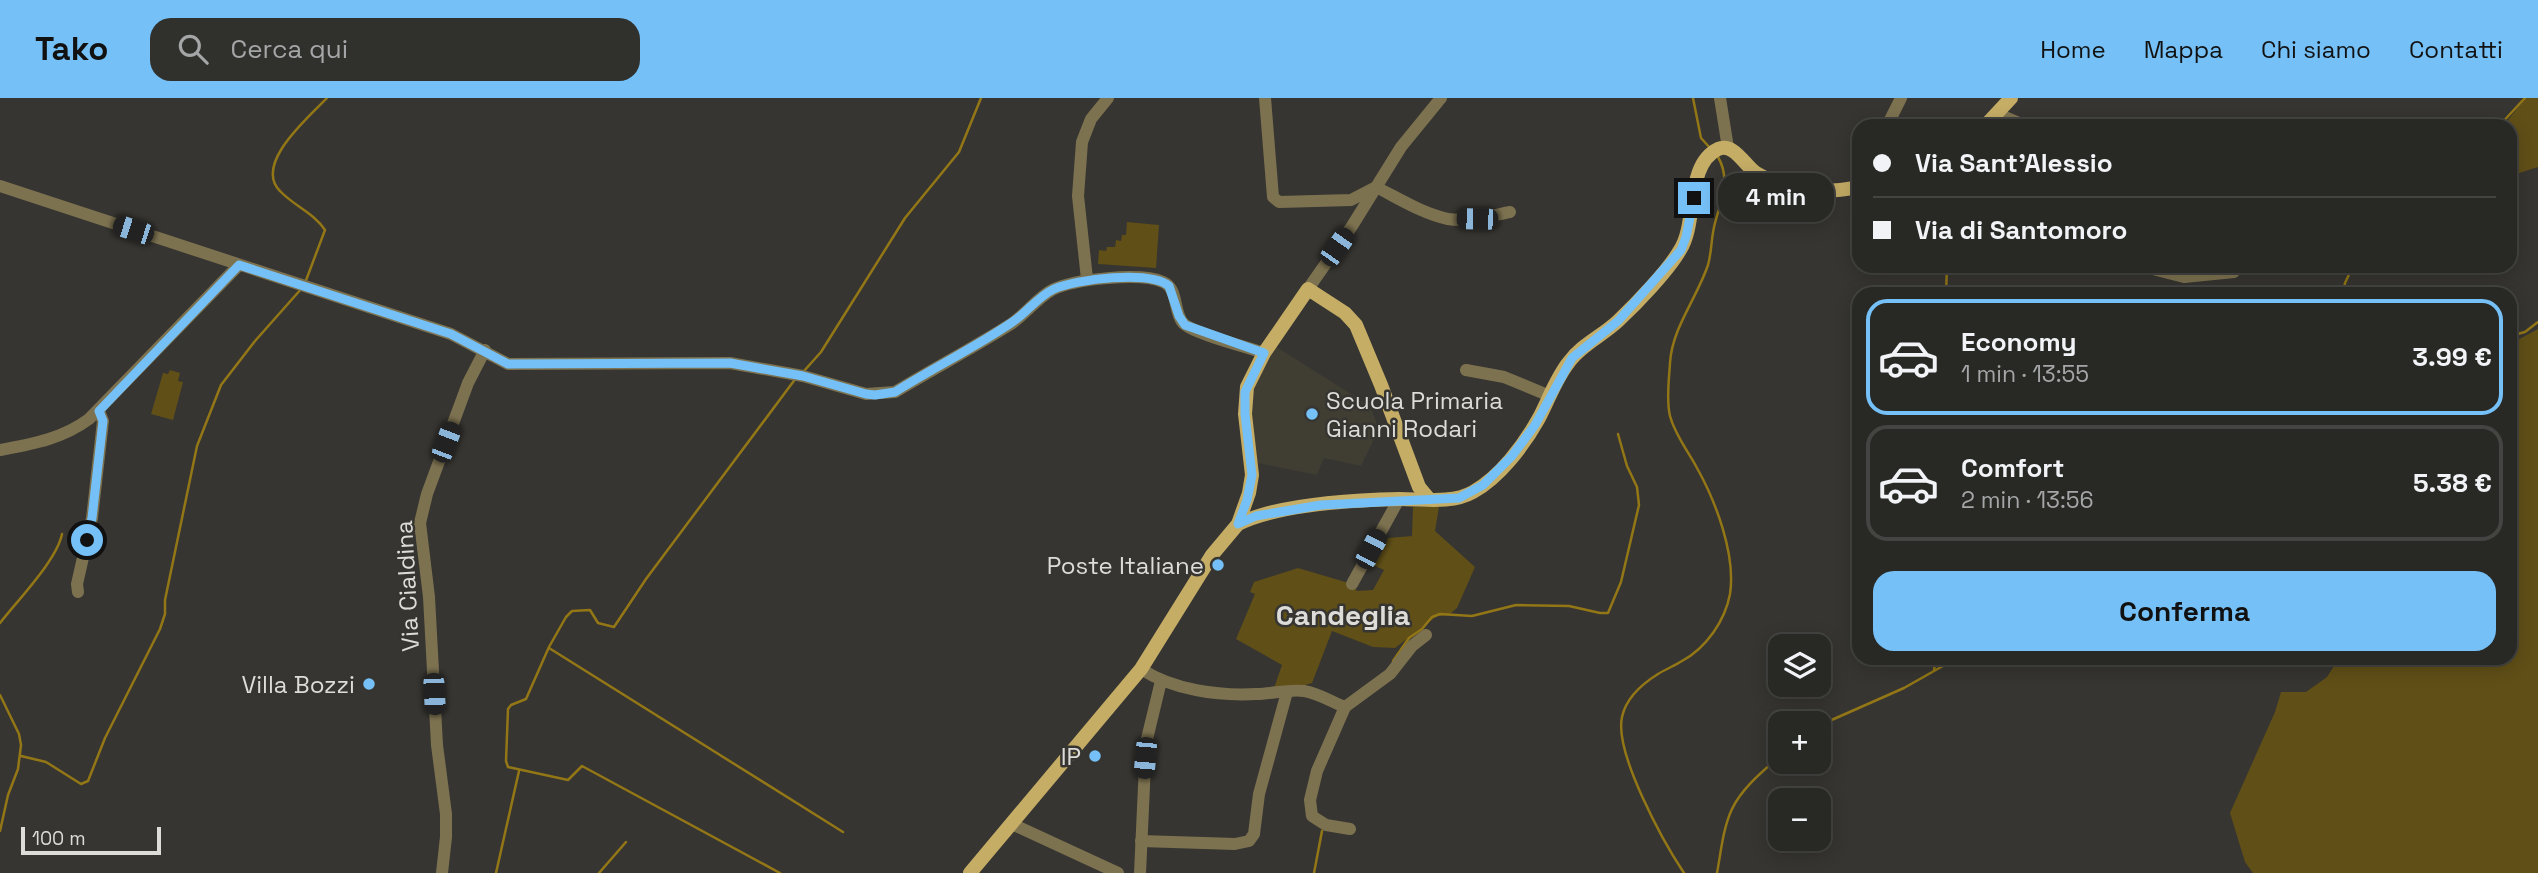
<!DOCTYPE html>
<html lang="it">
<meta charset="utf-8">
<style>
:root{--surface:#282825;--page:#30302d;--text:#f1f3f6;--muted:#a5a6a7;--line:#444442;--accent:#75c0f6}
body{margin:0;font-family:"Space Grotesk",sans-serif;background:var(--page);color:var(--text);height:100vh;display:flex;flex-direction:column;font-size:26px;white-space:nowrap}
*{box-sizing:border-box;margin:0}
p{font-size:23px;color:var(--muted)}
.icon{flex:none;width:38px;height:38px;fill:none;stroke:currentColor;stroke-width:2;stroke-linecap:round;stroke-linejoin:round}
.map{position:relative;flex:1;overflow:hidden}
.panel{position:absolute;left:1852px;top:189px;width:665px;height:378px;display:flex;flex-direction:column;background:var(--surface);border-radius:21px;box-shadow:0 4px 18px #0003,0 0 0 2px var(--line)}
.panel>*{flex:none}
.top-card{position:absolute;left:1852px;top:21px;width:665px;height:154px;border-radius:21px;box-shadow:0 4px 18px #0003,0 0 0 2px var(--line);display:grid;align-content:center;height:154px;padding:0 21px;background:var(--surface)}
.controls{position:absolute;left:1768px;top:536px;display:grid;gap:14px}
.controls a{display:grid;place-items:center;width:63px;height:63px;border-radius:14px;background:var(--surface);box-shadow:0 4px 18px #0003,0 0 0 2px var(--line);font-size:35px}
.scale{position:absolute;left:21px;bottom:18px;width:140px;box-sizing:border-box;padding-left:7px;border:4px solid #dddcd9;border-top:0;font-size:19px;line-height:24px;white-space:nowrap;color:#dddcd9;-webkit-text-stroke:5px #363531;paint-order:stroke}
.end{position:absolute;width:32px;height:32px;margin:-16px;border:9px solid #75c0f6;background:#111;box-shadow:0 0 0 4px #111}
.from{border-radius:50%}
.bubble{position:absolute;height:49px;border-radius:21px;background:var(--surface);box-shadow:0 4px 18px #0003,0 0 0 2px var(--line);font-size:23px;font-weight:800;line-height:49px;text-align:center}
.car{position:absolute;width:21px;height:42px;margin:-21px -10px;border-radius:9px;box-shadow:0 0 5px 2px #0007;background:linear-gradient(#222 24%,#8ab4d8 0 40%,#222 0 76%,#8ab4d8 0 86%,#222 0)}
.top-card b{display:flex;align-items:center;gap:24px;height:66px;font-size:26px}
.top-card b+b{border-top:2px solid var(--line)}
.top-card i{width:18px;height:18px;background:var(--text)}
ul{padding:12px 0 0;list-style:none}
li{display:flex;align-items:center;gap:21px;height:116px;margin:0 14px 10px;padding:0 7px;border:4px solid var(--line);border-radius:21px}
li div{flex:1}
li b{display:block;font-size:26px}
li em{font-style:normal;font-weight:800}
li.current{border-color:var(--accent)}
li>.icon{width:63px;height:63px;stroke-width:1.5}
.button{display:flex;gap:14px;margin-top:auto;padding:14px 21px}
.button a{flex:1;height:80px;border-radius:21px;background:var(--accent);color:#111;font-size:28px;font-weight:800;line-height:80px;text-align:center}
header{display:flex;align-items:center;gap:42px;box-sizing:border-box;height:98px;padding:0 35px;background:var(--accent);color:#111}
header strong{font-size:33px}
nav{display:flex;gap:38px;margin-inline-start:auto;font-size:24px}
.search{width:490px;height:63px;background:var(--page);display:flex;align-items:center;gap:18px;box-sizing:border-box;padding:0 24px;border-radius:21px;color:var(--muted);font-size:26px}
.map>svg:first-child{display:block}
</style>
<header>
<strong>Tako</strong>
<div class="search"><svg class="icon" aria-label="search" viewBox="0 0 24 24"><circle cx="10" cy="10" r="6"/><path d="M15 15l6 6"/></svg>Cerca qui</div>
<nav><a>Home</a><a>Mappa</a><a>Chi siamo</a><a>Contatti</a></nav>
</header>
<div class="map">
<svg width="2538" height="775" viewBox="0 0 2538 775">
<rect width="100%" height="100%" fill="#363531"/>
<path fill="#403d33" d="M 1275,248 L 1370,308 L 1379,331 L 1361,368 L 1324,360 L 1317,377 L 1257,365 L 1250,313 L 1252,294 Z"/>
<g fill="#604f17">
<path d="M 2526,0 L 2538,0 L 2538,69 L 2510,78 L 2510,28 L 2503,28 Z"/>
<path d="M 1127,124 L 1159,127 L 1156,170 L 1098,166 L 1099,152 L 1106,153 L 1107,149 L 1115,149 L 1116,142 L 1121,143 L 1122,137 L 1126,137 Z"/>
<path d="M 2538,231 L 2538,775 L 2253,775 L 2245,764 L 2230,715 L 2275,614 L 2281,594 L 2306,594 L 2327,579 L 2339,560 L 2510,560 L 2510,246 Z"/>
<path d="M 170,272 L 180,275 L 178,283 L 183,284 L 173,322 L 151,316 L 163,275 L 168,276 Z"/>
<path d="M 1413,409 L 1439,409 L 1435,433 L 1475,469 L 1457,510 L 1449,517 L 1437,518 L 1395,550 L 1373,549 L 1332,533 L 1312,585 L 1292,591 L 1273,593 L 1282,567 L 1236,541 L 1255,496 L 1250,494 L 1254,484 L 1298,470 L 1352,486 L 1357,493 L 1373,492 L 1384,472 L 1373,467 L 1388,440 L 1412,438 Z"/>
</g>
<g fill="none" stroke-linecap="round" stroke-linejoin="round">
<g stroke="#937716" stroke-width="2.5">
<path d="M 1693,0 L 1701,40 L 1711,51"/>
<path d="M 2499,28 L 2525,0"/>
<path d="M 305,185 L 325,132 C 314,115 294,108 280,93 C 253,66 309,19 327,0"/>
<path d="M 1946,196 L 1947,168"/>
<path d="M 2343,196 L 2345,185 L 2353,168"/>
<path d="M 2510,238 L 2525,234 L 2538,224"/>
<path d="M 804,273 L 821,254 L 905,120 L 959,54 L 981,0"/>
<path d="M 0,525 C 17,503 57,462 62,436"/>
<path d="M 549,550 L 843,734"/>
<path d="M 1393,563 L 1409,540 L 1422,531 L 1432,519 L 1440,516 L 1472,518 L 1516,507 L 1569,508 L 1600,515 L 1608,515 L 1621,484 L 1639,407 L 1637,389 L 1627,368 L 1618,336"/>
<path d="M 1934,572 L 1936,560"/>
<path d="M 0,597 L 19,636 L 21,647 L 18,671 L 8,697 L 0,733"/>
<path d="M 1818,628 L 1904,590 L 1957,560"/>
<path d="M 21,658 L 46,664 L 81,686 L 88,683 L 105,640 L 160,531 L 165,516 L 165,502 L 197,348 L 221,287 L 255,243 L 302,190"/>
<path d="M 496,775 L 519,673"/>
<path d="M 599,775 L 626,744"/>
<path d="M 780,775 L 582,668 L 568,682 L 508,669 L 506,663 L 508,611 L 511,607 L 526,601 L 549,549 L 566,519 L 572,513 L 590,512 L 598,525 L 614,529 L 646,481 L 796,280"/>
<path d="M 1314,775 L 1322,733"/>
<path d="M 1684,775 C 1664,745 1614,655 1622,619 C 1626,600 1642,586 1658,576 C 1666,571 1674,568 1682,563 C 1706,550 1725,523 1730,496 C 1736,457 1716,404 1697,370 C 1688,353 1675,337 1670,318 C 1666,302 1669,282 1670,265 C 1672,230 1697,200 1708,167 C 1712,153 1711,139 1715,125 C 1721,103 1731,81 1718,59"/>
<path d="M 1717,775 C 1721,754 1723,730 1732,711 C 1742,690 1763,673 1780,658"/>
</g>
<g stroke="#7d7250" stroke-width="12">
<path d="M 1265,0 L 1273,99 L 1279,104 L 1351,102 L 1376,89 C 1398,100 1423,116 1448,121 C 1469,124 1490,118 1510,114"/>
<path d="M 1720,0 L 1728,50"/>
<path d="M 1998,16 L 2026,28"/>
<path d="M 1887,28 L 1901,0"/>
<path d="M 0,88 L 451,236 L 508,266 L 730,265 L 803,278 L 866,296 L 895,294 C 933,271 973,250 1011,226 C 1026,216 1036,201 1052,192 C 1074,181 1141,174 1163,184 C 1179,191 1173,214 1183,225 C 1194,236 1247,249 1264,255"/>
<path d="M 2141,168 L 2184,179 L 2234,174"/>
<path d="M 1087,181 L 1078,98 L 1082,44 L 1091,21 L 1108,0"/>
<path d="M 1308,191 L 1352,128 L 1401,49 L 1441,0"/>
<path d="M 1466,272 L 1504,279 L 1550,298"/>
<path d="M 0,352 C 32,346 62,341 89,321 L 239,167"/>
<path d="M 1352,486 L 1399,401"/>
<path d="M 78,494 L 77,486 L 92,420 L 103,323 L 99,313"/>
<path d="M 1141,571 C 1173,592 1218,598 1256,596 C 1271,596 1289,591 1304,593 C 1318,595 1332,604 1345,609"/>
<path d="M 1012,726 L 1118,775"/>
<path d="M 1350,731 L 1326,727 L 1312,718 L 1310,702 L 1317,673 L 1345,609 L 1390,576 L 1412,548 L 1426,537"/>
<path d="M 1141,743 L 1235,746 L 1249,743 L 1254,736 L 1259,696 L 1287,594"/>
<path d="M 442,775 L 446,739 L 446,716 L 437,647 L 429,499 L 420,425 L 427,396 L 468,285 L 485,252"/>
<path d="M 1140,775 L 1146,645 L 1161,583"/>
</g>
<g stroke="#c5ad66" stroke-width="14">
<path d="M 1985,28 L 2011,0"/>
<path d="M 1238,426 C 1279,406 1354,402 1400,401 C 1423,401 1452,406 1473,394 C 1500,379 1524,347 1539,320 C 1549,301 1556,280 1569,264 C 1581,247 1602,238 1618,223 C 1636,206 1668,173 1680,152 C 1698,124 1685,67 1718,51 C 1734,44 1745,68 1756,75 C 1786,94 1825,96 1858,89"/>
<path d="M 970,775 L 1141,571 L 1212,457 L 1238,426 L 1249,395 L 1252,377 L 1245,316 L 1247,289 L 1264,255 L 1308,191 L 1345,215 L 1356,227 L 1381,287 L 1419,389 L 1429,401"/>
</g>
</g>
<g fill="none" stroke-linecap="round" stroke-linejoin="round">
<path stroke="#75c0f6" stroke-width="9" d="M 87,442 L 92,420 L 103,323 L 99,313 L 239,167 L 451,236 L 508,266 L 730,265 L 803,278 L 866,296 L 875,297 L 895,294 C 933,270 974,250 1011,225 C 1027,215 1037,199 1054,191 C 1076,181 1150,172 1169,188 L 1179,218 L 1185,227 L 1264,255 L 1245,294 L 1245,316 L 1252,377 L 1247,402 L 1238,426 L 1256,418 L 1321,407 L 1459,400 L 1483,387 L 1512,358 L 1535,327 L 1572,260 L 1618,223 L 1681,152 L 1686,139 L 1694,100"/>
</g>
<g fill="#75c0f6" stroke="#363531" stroke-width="2.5">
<circle cx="1312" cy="316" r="7"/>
<circle cx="1218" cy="467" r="7"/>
<circle cx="369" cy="586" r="7"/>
<circle cx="1095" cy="658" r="7"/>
</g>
<g text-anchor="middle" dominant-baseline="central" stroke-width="5" stroke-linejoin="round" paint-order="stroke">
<g font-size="24" fill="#dddcd9" stroke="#363531" text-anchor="end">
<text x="1326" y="302" text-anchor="start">Scuola Primaria<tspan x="1326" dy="28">Gianni Rodari</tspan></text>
<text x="1204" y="467">Poste Italiane</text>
<text x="355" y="586">Villa Bozzi</text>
<text x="1081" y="658">IP</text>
</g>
<g font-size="24" fill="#dddcd9" stroke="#363531">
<text transform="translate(407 488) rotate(-93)">Via Cialdina</text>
</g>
<g font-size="28" font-weight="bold" fill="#dddcd9" stroke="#363531">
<text x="1343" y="517">Candeglia</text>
</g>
</g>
</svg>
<div class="controls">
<a><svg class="icon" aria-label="layers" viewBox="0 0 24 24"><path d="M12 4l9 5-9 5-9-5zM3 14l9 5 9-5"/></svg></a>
<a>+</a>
<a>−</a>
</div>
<div class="scale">100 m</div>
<i class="end from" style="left:87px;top:442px"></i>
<i class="end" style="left:1694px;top:100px"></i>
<div class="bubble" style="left:1718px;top:75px;width:116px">4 min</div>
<i class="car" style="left:1477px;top:121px;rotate:271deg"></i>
<i class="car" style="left:133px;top:132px;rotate:288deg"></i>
<i class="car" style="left:1337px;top:149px;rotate:35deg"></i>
<i class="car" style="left:446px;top:344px;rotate:21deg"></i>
<i class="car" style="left:1371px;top:451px;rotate:28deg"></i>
<i class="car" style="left:434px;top:596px;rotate:177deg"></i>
<i class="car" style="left:1145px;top:660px;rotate:185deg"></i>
<div class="top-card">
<b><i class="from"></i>Via Sant'Alessio</b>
<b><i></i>Via di Santomoro</b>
</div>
<section class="panel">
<ul>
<li class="current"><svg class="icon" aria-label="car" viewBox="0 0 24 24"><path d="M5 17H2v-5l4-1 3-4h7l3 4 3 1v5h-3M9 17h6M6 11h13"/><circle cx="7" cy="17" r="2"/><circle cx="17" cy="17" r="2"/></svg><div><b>Economy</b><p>1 min · 13:55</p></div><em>3.99 €</em></li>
<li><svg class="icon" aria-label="car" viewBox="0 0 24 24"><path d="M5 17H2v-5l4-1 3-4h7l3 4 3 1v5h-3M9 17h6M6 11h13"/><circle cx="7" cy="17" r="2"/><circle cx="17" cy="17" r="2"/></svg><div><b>Comfort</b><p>2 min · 13:56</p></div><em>5.38 €</em></li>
</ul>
<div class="button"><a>Conferma</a></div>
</section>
</div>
